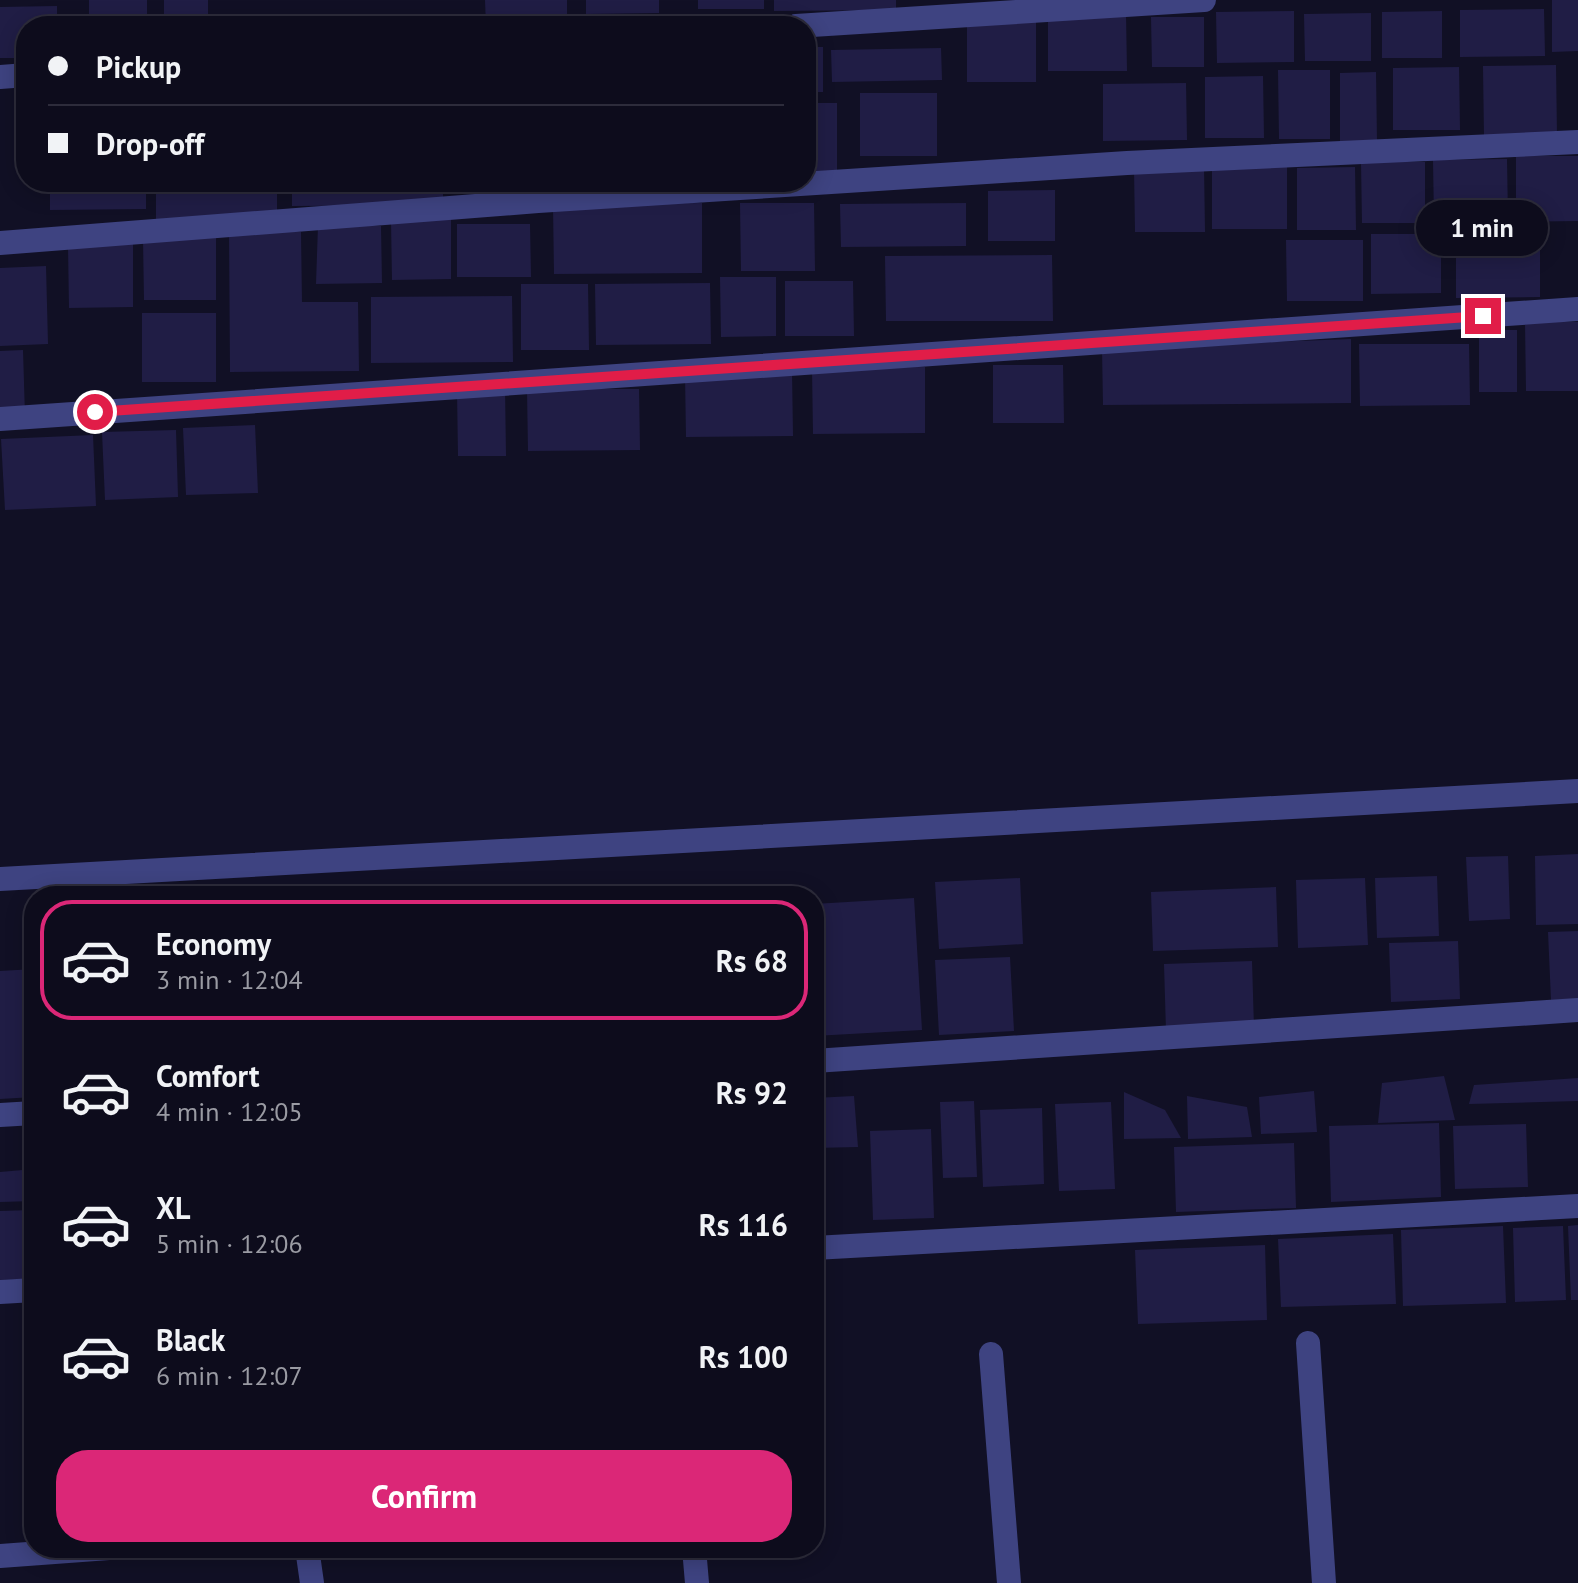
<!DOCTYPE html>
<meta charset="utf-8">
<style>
:root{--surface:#0d0c1c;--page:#1b1a29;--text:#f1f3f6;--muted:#9a9ba3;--line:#2d2c3b;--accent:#db2777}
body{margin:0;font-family:"PT Sans",sans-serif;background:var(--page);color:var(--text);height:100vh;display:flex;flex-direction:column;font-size:30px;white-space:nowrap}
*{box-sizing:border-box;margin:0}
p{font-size:26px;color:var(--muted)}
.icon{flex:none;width:44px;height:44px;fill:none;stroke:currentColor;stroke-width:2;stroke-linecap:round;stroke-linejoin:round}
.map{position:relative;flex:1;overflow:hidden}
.panel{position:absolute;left:24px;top:886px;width:800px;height:672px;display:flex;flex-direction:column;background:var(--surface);border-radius:32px;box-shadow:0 4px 20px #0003,0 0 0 2px var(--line)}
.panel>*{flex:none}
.banner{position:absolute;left:16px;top:16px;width:800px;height:176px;border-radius:32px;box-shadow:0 4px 20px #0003,0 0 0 2px var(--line);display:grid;align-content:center;height:176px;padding:0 32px;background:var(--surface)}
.end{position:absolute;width:36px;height:36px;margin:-18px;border:10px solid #e11d48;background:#fff;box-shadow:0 0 0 4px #fff}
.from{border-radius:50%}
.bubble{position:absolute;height:56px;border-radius:28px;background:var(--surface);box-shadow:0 4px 20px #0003,0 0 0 2px var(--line);font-size:26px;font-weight:600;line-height:56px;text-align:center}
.banner b{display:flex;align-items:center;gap:28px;height:76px;font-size:30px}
.banner b+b{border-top:2px solid var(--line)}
.banner i{width:20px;height:20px;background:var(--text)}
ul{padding:14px 0 0;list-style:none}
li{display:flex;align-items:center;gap:24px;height:120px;margin:0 16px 12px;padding:0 16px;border:4px solid transparent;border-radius:32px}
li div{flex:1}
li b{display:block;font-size:30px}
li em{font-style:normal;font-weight:600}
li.active{border-color:var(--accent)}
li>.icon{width:72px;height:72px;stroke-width:1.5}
.action{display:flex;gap:16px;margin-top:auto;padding:16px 32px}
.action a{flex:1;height:92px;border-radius:32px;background:var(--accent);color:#fff;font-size:32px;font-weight:600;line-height:92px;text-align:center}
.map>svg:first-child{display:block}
</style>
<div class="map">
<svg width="1578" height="1583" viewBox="0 0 1578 1583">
<rect width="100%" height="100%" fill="#111025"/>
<g fill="#201d45">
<rect x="89" y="0" width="58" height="26"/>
<rect x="164" y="0" width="44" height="26"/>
<path d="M 485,0 L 567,0 L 567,26 L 486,26 Z"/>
<path d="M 586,0 L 659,0 L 659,13 L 586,14 Z"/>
<rect x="698" y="0" width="66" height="9"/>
<path d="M 774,0 L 896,0 L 896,10 L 774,11 Z"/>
<path d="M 1552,0 L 1578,0 L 1578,51 L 1552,52 Z"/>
<path d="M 57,6 L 57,26 L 26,26 L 26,58 L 0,58 L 0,7 Z"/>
<path d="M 1544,9 L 1545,56 L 1460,57 L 1460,10 Z"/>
<path d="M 1294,11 L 1294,62 L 1217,63 L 1216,12 Z"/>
<path d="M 1442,11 L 1442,58 L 1382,58 L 1382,12 Z"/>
<path d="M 1371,13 L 1371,61 L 1305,61 L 1304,14 Z"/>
<path d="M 1048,14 L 1126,14 L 1127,71 L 1048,71 Z"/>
<path d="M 1151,17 L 1204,17 L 1204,67 L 1152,67 Z"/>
<rect x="967" y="22" width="69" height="60"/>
<rect x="806" y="47" width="17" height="45"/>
<path d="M 941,48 L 942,80 L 832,82 L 831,50 Z"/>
<path d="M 1556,65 L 1557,136 L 1484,137 L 1483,66 Z"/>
<path d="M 1459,67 L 1460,130 L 1393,130 L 1393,68 Z"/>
<path d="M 1278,70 L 1330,70 L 1330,139 L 1279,139 Z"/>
<path d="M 1376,72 L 1377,142 L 1340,142 L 1340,73 Z"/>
<path d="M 1263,76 L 1264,138 L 1205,138 L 1205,77 Z"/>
<path d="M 1186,83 L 1187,140 L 1103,141 L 1103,84 Z"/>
<rect x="860" y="93" width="77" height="63"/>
<rect x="806" y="103" width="31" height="68"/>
<path d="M 1516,156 L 1578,156 L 1578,221 L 1516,222 Z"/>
<path d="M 1507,159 L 1508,219 L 1434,219 L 1433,160 Z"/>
<path d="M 1361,162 L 1425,162 L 1425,223 L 1362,223 Z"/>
<path d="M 1287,164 L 1287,229 L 1212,229 L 1212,165 Z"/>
<path d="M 1204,166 L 1205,232 L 1135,232 L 1134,167 Z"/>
<path d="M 1355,167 L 1356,230 L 1297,230 L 1297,168 Z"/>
<path d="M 50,182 L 146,182 L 146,209 L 50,210 Z"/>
<path d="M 156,182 L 277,182 L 277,211 L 156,222 Z"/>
<path d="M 292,182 L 443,182 L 443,205 L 292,206 Z"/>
<rect x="455" y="182" width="59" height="4"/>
<path d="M 1055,190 L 1055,241 L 988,241 L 988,191 Z"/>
<path d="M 702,203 L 702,273 L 554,274 L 553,204 Z"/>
<path d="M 740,203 L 814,203 L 815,271 L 741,271 Z"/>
<path d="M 966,203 L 966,246 L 841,247 L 840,204 Z"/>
<path d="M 451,219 L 451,279 L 392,280 L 391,220 Z"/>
<path d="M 457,224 L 530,224 L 531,277 L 457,277 Z"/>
<path d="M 1540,224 L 1540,297 L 1456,298 L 1456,225 Z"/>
<path d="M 318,226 L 381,226 L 382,283 L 316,284 Z"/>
<path d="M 229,232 L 301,232 L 302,302 L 358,302 L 359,371 L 230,372 Z"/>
<path d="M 1371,234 L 1441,234 L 1441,293 L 1371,294 Z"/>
<path d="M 143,238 L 216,238 L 216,300 L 144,300 Z"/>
<path d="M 1286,240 L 1363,240 L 1363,301 L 1287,301 Z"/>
<path d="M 133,244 L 133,307 L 69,308 L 68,245 Z"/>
<path d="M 1052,255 L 1053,321 L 886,321 L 885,256 Z"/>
<path d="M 46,266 L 48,344 L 0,346 L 0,268 Z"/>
<path d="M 720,277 L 776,277 L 776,336 L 721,337 Z"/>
<path d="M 785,281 L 853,281 L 854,336 L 785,336 Z"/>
<path d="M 710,283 L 711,344 L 596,345 L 595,284 Z"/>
<path d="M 521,284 L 588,284 L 589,350 L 521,350 Z"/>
<path d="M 512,296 L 513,362 L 371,363 L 371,297 Z"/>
<rect x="142" y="313" width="74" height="69"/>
<path d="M 1525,322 L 1578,322 L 1578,391 L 1526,391 Z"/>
<rect x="1479" y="330" width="38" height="62"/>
<path d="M 1351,339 L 1351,403 L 1103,405 L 1102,348 Z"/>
<path d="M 1359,344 L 1469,344 L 1470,405 L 1360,406 Z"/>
<path d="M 23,350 L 25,416 L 0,417 L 0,351 Z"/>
<path d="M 993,365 L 1063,365 L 1064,423 L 993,423 Z"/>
<path d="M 925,367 L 925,433 L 813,434 L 812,368 Z"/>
<path d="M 792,371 L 793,436 L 686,437 L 685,374 Z"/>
<path d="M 505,388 L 506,456 L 458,456 L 457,390 Z"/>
<path d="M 527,389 L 639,389 L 640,450 L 528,451 Z"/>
<path d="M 255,425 L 258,493 L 186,495 L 183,428 Z"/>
<path d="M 176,430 L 178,497 L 105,500 L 102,432 Z"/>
<path d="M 93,435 L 96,506 L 5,510 L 1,439 Z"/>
<path d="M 1578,854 L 1578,924 L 1536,925 L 1535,856 Z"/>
<path d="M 1508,856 L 1510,919 L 1469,921 L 1466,857 Z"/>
<path d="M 1437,876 L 1439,936 L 1377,938 L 1375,878 Z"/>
<path d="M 1020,878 L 1023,944 L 939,949 L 935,882 Z"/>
<path d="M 1365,878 L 1368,945 L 1298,948 L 1296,880 Z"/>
<path d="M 1276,887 L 1278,947 L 1153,951 L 1151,892 Z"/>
<path d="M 914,898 L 922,1030 L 814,1036 L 814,904 Z"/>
<path d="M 1578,931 L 1578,999 L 1551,1000 L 1548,932 Z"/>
<path d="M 1458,941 L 1460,999 L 1391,1002 L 1389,943 Z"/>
<path d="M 1010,957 L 1014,1031 L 939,1035 L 935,960 Z"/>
<path d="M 1252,961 L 1254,1028 L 1166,1031 L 1164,964 Z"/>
<path d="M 34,969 L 34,1097 L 0,1099 L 0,971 Z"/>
<path d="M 1444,1076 L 1455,1120 L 1378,1123 L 1382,1083 Z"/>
<path d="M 1578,1078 L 1578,1101 L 1469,1104 L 1474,1085 Z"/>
<path d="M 1314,1091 L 1317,1132 L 1261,1134 L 1259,1097 Z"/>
<path d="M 1124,1092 L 1165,1110 L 1181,1138 L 1124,1139 Z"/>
<path d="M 854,1096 L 858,1147 L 814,1148 L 814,1098 Z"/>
<path d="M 1187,1096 L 1247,1107 L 1252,1137 L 1188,1139 Z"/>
<path d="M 974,1101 L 977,1177 L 943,1178 L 940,1102 Z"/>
<path d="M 1111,1102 L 1115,1189 L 1059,1191 L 1055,1104 Z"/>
<path d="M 1042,1108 L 1044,1184 L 983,1187 L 980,1110 Z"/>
<path d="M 1439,1123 L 1441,1197 L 1331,1202 L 1329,1126 Z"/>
<path d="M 1526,1124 L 1528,1187 L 1455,1189 L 1453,1126 Z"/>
<path d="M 931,1129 L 934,1218 L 873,1220 L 870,1131 Z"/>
<path d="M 1294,1143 L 1296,1208 L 1176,1212 L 1174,1147 Z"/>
<path d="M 34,1169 L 34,1201 L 0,1202 L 0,1172 Z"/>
<path d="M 32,1210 L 34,1279 L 0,1280 L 0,1211 Z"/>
<path d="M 1578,1225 L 1578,1300 L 1571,1300 L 1568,1226 Z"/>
<path d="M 1503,1226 L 1506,1303 L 1403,1306 L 1401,1230 Z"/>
<path d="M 1563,1226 L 1566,1300 L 1515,1302 L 1513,1228 Z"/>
<path d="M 1393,1234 L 1396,1304 L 1281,1307 L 1278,1239 Z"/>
<path d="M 1265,1245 L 1267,1320 L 1138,1324 L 1135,1250 Z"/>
</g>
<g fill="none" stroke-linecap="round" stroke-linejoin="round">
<g stroke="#3e4381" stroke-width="24">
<path d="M 796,26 L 1204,0"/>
<path d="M 0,77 L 26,75"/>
<path d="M 0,243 L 538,201 L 1127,163 L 1578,142"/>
<path d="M 0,419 L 1578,309"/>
<path d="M 0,879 L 1578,791"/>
<path d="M 814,1061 L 1578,1010"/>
<path d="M 0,1115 L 34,1113"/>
<path d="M 814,1248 L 1578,1206"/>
<path d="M 0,1292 L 34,1290"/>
<path d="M 1308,1343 L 1324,1583"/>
<path d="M 991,1354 L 1009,1583"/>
<path d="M 307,1548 L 312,1583"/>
<path d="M 694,1548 L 697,1583"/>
<path d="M 0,1556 L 109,1548"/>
</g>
</g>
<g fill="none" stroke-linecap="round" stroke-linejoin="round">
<path stroke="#e11d48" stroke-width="10" d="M 95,412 L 1483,316"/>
</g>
</svg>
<i class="end from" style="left:95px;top:412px"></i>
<i class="end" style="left:1483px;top:316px"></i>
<div class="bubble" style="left:1416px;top:200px;width:132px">1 min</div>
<div class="banner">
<b><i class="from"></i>Pickup</b>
<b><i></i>Drop-off</b>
</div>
<section class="panel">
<ul>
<li class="active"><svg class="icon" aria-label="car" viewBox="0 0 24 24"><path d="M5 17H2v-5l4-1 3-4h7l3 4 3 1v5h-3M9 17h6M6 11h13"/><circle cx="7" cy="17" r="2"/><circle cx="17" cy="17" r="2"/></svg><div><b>Economy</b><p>3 min · 12:04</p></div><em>Rs 68</em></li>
<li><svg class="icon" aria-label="car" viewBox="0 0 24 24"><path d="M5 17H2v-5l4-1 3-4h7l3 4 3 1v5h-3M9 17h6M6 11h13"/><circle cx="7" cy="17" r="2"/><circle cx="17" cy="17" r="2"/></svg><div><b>Comfort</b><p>4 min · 12:05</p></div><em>Rs 92</em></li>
<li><svg class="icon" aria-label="car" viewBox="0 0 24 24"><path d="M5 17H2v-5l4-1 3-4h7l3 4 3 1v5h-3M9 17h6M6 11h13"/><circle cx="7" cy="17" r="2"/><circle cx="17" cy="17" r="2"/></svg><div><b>XL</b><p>5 min · 12:06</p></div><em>Rs 116</em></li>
<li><svg class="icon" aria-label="car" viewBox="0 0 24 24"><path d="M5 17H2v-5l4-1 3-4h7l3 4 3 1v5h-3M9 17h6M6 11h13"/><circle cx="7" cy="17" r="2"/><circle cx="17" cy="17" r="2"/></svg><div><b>Black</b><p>6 min · 12:07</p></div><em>Rs 100</em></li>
</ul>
<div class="action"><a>Confirm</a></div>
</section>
</div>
